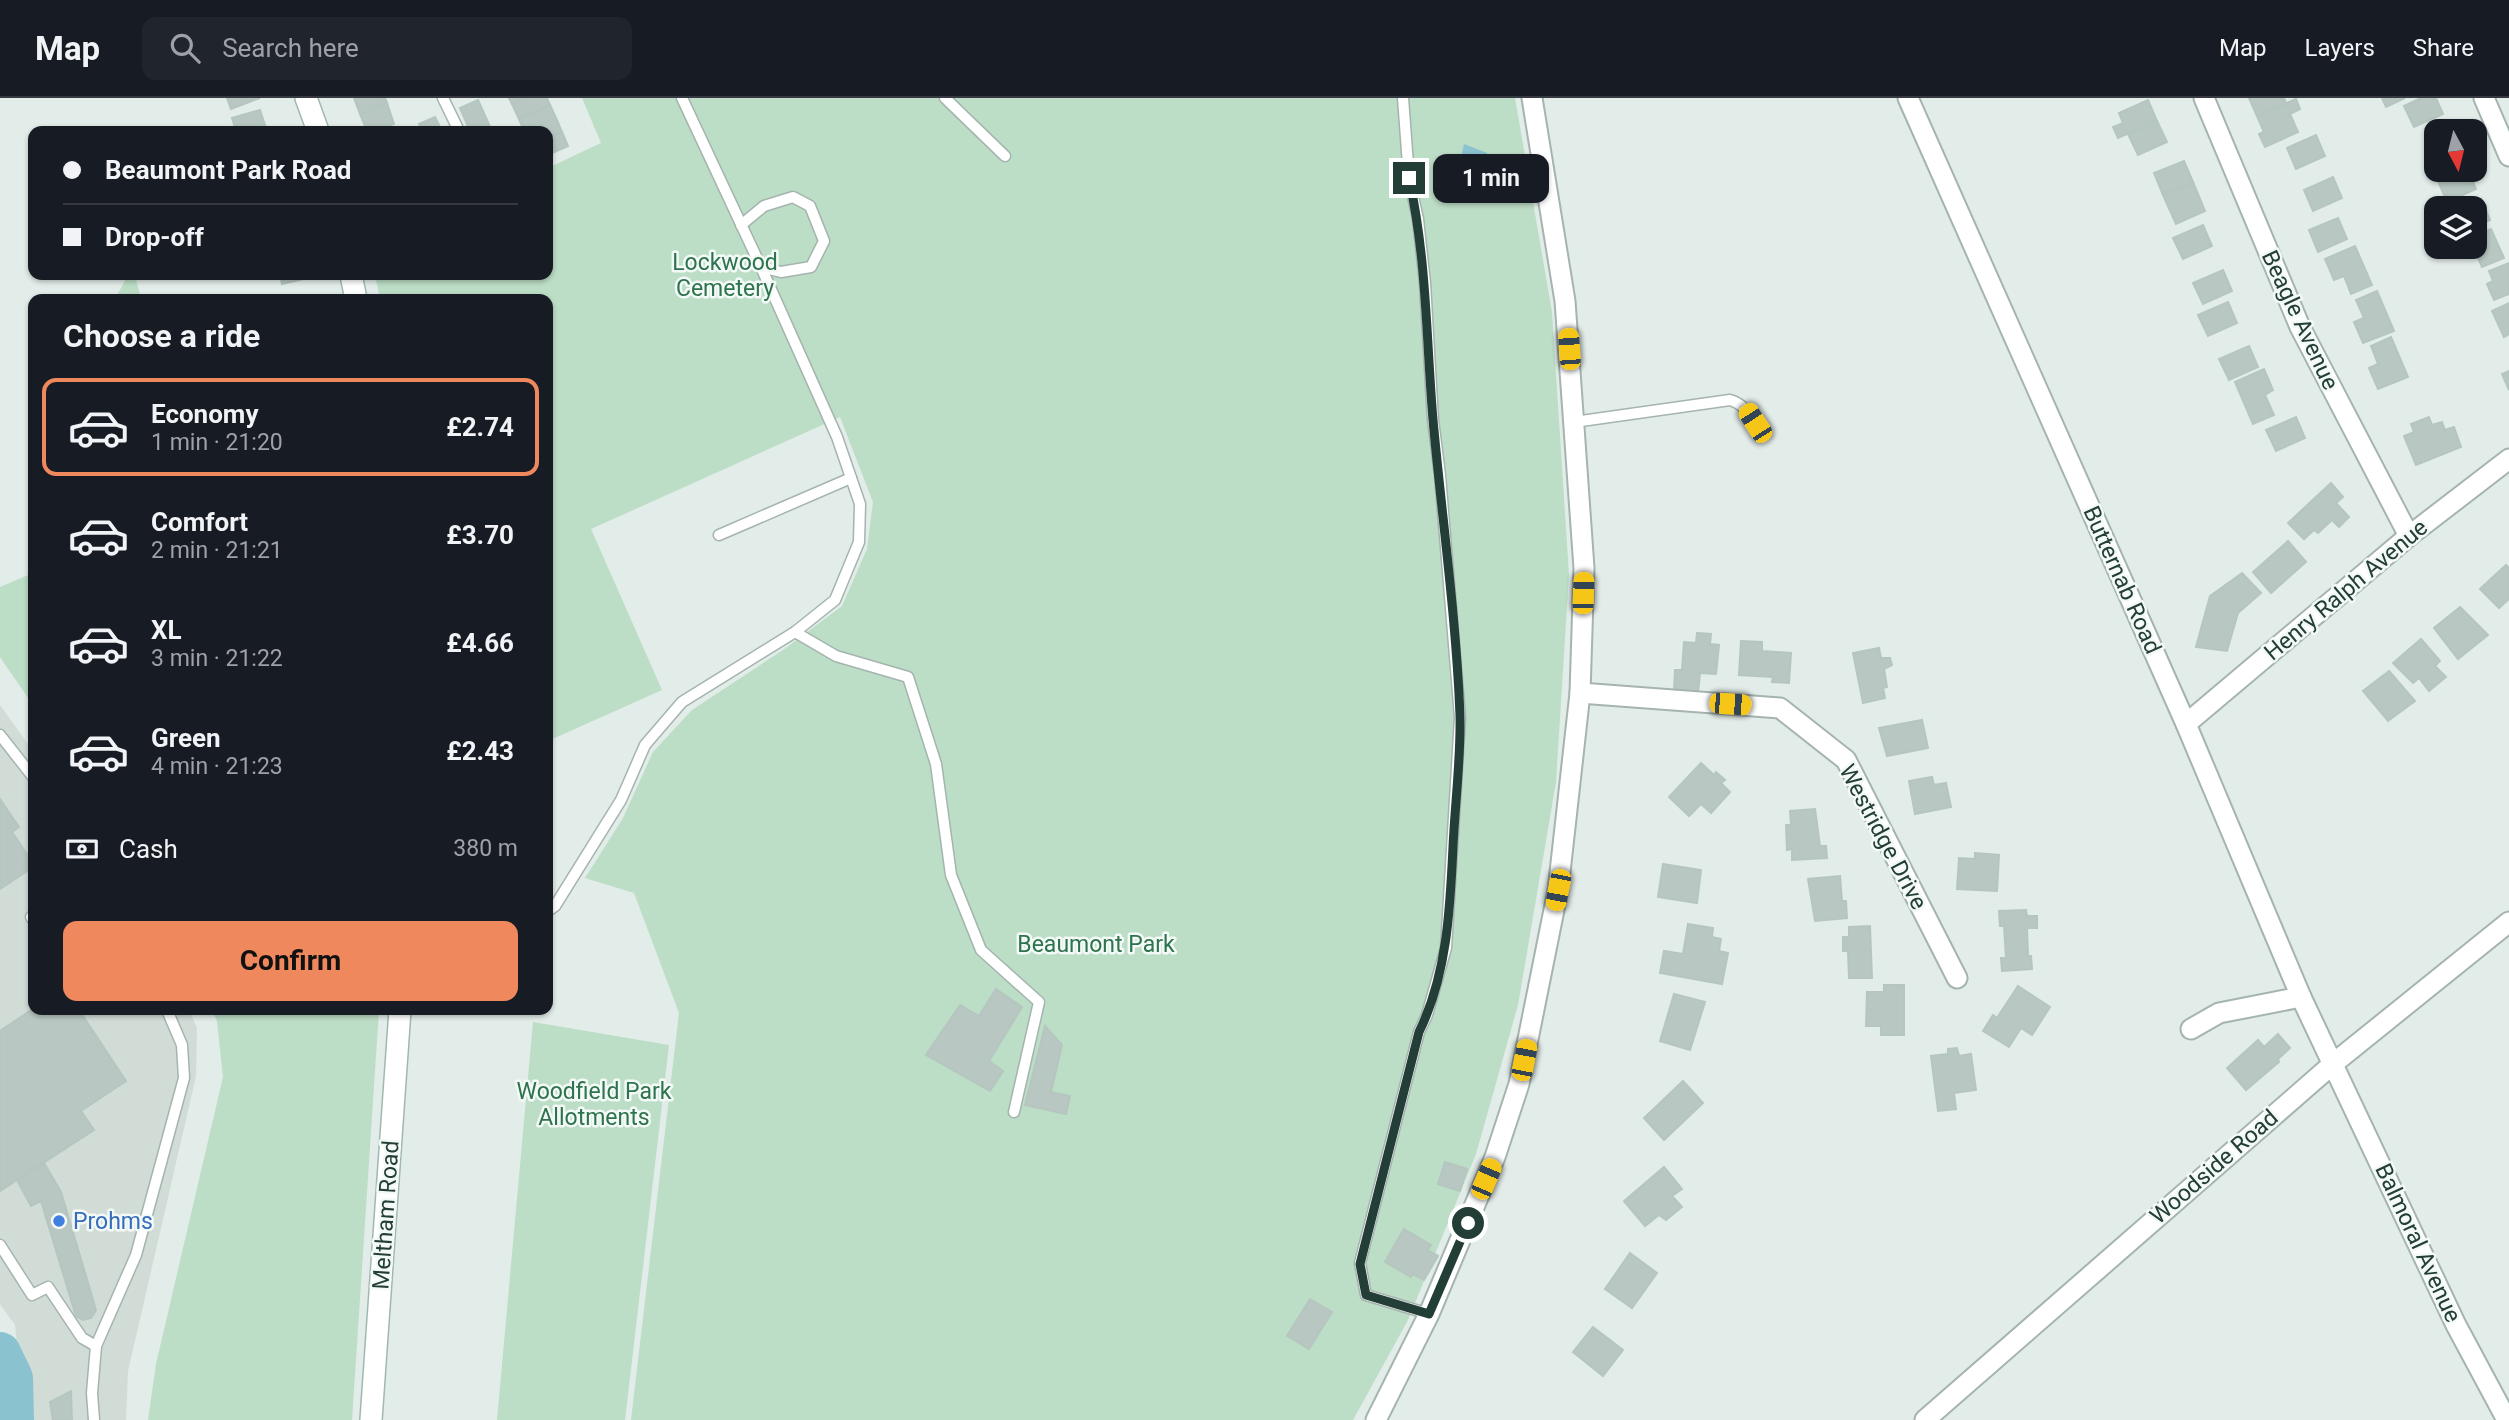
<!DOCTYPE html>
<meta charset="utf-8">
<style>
:root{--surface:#171b24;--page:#20242c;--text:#f1f3f6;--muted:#9ea1a6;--line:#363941;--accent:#ef885d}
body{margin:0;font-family:Roboto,sans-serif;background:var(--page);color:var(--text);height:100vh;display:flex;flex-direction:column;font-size:26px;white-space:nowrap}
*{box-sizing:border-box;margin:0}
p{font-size:23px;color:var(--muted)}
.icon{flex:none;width:38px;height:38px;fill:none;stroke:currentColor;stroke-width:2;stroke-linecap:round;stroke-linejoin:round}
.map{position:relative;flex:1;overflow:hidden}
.drawer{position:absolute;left:28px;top:196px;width:525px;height:721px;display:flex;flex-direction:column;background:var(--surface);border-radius:14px;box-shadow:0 2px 5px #0004}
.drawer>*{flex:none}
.hud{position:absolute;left:28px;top:28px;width:525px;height:154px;border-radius:14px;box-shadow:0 2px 5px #0004;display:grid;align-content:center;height:154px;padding:0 35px;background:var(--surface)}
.needle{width:46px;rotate:173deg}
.tools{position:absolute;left:2424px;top:21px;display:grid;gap:14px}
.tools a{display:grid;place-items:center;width:63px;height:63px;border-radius:14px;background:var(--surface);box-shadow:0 2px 5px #0004;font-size:35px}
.end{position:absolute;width:32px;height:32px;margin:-16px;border:9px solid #233d37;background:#fff;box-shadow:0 0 0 4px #fff}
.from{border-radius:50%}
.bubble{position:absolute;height:49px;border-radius:14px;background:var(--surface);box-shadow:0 2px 5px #0004;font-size:23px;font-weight:700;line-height:49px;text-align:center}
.car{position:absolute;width:21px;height:42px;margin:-21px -10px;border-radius:9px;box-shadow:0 0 5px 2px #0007;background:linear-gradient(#f5c518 24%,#345 0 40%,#f5c518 0 76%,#345 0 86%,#f5c518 0)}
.hud b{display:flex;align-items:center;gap:24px;height:66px;font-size:26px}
.hud b+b{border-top:2px solid var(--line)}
.hud i{width:18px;height:18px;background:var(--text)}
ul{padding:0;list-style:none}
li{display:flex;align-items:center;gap:21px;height:98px;margin:0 14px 10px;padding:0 21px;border:4px solid transparent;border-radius:14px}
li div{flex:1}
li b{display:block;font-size:26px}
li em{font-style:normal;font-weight:700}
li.current{border-color:var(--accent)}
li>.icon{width:63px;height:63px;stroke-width:1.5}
h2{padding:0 35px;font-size:32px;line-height:84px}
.pay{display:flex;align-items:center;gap:18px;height:77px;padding:0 35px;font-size:26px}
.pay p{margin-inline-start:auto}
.cta{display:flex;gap:14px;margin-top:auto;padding:14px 35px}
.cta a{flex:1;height:80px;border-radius:14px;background:var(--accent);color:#111;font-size:28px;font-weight:700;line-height:80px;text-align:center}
header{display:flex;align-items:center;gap:42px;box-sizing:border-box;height:98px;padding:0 35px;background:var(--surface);border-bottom:2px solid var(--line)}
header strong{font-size:33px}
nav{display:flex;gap:38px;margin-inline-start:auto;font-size:24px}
.search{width:490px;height:63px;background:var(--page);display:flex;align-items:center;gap:18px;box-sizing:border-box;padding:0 24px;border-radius:14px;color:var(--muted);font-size:26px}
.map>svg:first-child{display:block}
</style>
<header>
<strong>Map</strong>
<div class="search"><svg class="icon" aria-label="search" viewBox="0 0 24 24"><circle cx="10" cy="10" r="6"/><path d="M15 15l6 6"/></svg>Search here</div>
<nav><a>Map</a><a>Layers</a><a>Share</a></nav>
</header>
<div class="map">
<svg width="2509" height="1322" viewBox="0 0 2509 1322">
<rect width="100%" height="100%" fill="#e2ece8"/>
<path fill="#d1dcd7" d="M 0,607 L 33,653 L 33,912 L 189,912 L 197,930 L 196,978 L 128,1273 L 126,1322 L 25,1322 L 15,1227 L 0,1206 Z"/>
<g fill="#bcddc6">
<path d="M 582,0 L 1515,0 L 1552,214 L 1569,477 L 1556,684 L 1518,907 L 1476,1056 L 1408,1222 L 1353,1322 L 631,1322 L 679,915 L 634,795 L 585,780 L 623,720 L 653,654 L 692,612 L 786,550 L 842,508 L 867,451 L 873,404 L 840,319 L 591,431 L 662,592 L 548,643 L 548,201 L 380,201 L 375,177 L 548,177 L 548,70 L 601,45 Z"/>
<path d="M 128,177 L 135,177 L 141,201 L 115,201 Z"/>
<path d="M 33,475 L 33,607 L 0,559 L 0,489 Z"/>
<path d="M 212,912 L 379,912 L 352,1322 L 148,1322 L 156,1266 L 223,979 L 217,923 Z"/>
<path d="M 533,924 L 669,947 L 625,1322 L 497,1322 Z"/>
</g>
<path fill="#8bc2d0" d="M 1464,46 L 1487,55 L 1491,66 L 1484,86 L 1464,92 L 1459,84 L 1462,76 L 1469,71 L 1461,59 Z"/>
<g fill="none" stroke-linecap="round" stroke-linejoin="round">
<path stroke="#8bc2d0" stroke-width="42" d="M 0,1255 L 12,1280 L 13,1322"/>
</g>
<g fill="#b8c7c1" stroke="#b5c6c0" stroke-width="2">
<path d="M 227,0 L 260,0 L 231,11 Z"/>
<path d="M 354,0 L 385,0 L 387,5 L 360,16 Z"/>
<path d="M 509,0 L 526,0 L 512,6 Z"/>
<path d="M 526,0 L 547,0 L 550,7 L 519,21 L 512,6 Z"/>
<path d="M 2249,0 L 2284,0 L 2286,5 L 2257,18 Z"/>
<path d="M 2382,0 L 2405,0 L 2386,9 Z"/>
<path d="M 2421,0 L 2436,0 L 2443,16 L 2414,29 L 2404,8 Z"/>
<path d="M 2296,1 L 2300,11 L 2290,16 L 2298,34 L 2265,49 L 2259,36 L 2264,34 L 2257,18 Z"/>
<path d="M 478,2 L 492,33 L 470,33 L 460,10 Z"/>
<path d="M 2148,2 L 2157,23 L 2118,40 L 2113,29 L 2123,25 L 2119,15 Z"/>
<path d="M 387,5 L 394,26 L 375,33 L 367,33 L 360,16 Z"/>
<path d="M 550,7 L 556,20 L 524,33 L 519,21 Z"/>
<path d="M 260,12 L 267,33 L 236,33 L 232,20 Z"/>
<path d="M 435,19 L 442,33 L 423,33 L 419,26 Z"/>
<path d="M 556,20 L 562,34 L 548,40 L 548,33 L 527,33 Z"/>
<path d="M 2157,23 L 2167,44 L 2138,57 L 2128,36 Z"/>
<path d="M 562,34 L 568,48 L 548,57 L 548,40 Z"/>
<path d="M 2316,37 L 2325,58 L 2296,71 L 2287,50 Z"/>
<path d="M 2436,47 L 2436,72 L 2435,73 L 2425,52 Z"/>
<path d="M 2184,63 L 2193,84 L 2163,97 L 2154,75 Z"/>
<path d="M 2464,72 L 2468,72 L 2476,91 L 2447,104 L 2438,83 Z"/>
<path d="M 2333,79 L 2342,100 L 2313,113 L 2304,92 Z"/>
<path d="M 2193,84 L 2205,113 L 2176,126 L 2163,97 Z"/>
<path d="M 2481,101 L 2490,122 L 2474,129 L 2474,110 L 2461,110 Z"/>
<path d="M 2338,120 L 2347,141 L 2318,154 L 2309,132 Z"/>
<path d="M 2203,127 L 2212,148 L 2183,161 L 2173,140 Z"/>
<path d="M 2491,131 L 2504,160 L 2482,169 L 2473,149 L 2474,138 Z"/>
<path d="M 2355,148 L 2372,187 L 2351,196 L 2344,178 L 2334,182 L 2325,161 Z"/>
<path d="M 2509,165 L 2509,196 L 2494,202 L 2487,186 L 2493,183 L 2489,173 Z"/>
<path d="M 2223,172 L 2232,193 L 2203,206 L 2193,185 Z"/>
<path d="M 280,177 L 308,177 L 308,180 L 282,186 Z"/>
<path d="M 2377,193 L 2394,233 L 2363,245 L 2354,224 L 2364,220 L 2356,202 Z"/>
<path d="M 2228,204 L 2237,225 L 2208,238 L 2198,217 Z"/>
<path d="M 2509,205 L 2509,236 L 2504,239 L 2492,213 Z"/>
<path d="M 2391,239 L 2408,279 L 2378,291 L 2369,270 L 2378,266 L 2371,248 Z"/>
<path d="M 2249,248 L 2258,269 L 2229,282 L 2219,261 Z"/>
<path d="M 2264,271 L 2273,292 L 2265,297 L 2274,317 L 2253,326 L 2235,284 Z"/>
<path d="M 2509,273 L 2509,292 L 2502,276 Z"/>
<path d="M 2296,319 L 2305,340 L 2276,353 L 2266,332 Z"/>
<path d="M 2429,319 L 2432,327 L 2442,324 L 2445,332 L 2454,329 L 2461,349 L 2416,367 L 2404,338 L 2414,334 L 2411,326 Z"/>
<path d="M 2331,385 L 2343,399 L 2336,405 L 2349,419 L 2339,429 L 2332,422 L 2318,435 L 2314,432 L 2304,441 L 2288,425 Z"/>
<path d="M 2288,443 L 2306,464 L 2271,495 L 2253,474 Z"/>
<path d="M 2506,467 L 2509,470 L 2509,501 L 2499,510 L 2480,491 Z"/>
<path d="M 2242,475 L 2261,495 L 2238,515 L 2227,553 L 2196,549 L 2210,498 Z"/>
<path d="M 2460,509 L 2488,537 L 2458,561 L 2434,530 Z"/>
<path d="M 1697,535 L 1711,536 L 1710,546 L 1719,547 L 1716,576 L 1700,575 L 1698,595 L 1674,594 L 1675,572 L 1682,572 L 1684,544 L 1696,545 Z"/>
<path d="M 2421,541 L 2440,563 L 2435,568 L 2446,579 L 2429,593 L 2419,580 L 2413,585 L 2393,565 Z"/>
<path d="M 1741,543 L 1762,544 L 1762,553 L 1791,555 L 1789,585 L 1772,584 L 1773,579 L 1739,577 Z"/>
<path d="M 1879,550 L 1881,560 L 1890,560 L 1892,567 L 1884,571 L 1887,589 L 1883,590 L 1885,600 L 1863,605 L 1853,555 Z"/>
<path d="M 2389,573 L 2415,603 L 2388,623 L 2363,593 Z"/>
<path d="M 1922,622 L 1928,650 L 1887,658 L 1879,630 Z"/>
<path d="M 1701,665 L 1714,677 L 1716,674 L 1725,682 L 1721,685 L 1730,694 L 1711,715 L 1701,706 L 1689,718 L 1669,699 Z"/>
<path d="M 1932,679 L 1934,687 L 1946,685 L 1951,709 L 1915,716 L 1909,683 Z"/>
<path d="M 0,701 L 19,729 L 12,734 L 33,765 L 33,769 L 0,791 Z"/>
<path d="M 1815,711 L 1820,748 L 1826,748 L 1827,760 L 1792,762 L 1792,751 L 1787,752 L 1786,727 L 1791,727 L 1790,713 Z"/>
<path d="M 1975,755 L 1999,757 L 1997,793 L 1957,791 L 1959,760 L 1975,761 Z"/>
<path d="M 1663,766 L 1701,772 L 1697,805 L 1658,799 Z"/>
<path d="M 1840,778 L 1842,803 L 1846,803 L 1847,820 L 1815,823 L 1808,781 Z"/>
<path d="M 2026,812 L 2027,818 L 2037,818 L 2037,830 L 2027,830 L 2028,858 L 2031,858 L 2032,871 L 2002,873 L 2001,860 L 2006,860 L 2004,828 L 2000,828 L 1999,813 Z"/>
<path d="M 1688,826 L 1713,830 L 1712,839 L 1721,841 L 1719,853 L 1728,855 L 1722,886 L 1660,875 L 1664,853 L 1683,856 Z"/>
<path d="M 1870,828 L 1872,880 L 1849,880 L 1848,853 L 1843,853 L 1843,839 L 1849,839 L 1849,829 Z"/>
<path d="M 1884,887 L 1904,887 L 1904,937 L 1881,937 L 1881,928 L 1866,928 L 1867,894 L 1884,894 Z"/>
<path d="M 2018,888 L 2050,909 L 2032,937 L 2021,930 L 2009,949 L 1983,933 L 1993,917 L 1997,920 Z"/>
<path d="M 996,891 L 1022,909 L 989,963 L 1003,973 L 990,993 L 926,957 L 960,907 L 979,918 Z"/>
<path d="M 1674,896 L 1705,904 L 1690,952 L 1660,943 Z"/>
<path d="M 33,911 L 79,912 L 126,983 L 81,1013 L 94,1032 L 0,1093 L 0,933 Z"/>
<path d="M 1045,928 L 1062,947 L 1051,994 L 1070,998 L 1066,1016 L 1025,1007 Z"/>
<path d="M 2278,936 L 2290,950 L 2278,961 L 2279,964 L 2246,992 L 2227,970 L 2258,942 L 2264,949 Z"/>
<path d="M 1957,950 L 1959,958 L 1971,956 L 1976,992 L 1954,995 L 1956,1011 L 1938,1013 L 1931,958 L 1948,956 L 1948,951 Z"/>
<path d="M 1683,983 L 1703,1005 L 1664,1042 L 1644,1020 Z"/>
<path d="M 1445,1064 L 1467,1071 L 1460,1093 L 1438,1086 Z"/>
<path d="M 44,1065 L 61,1094 L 96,1212 L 91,1220 L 83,1222 L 76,1218 L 41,1103 L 31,1108 L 17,1082 Z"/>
<path d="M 1664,1069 L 1682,1091 L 1672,1098 L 1682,1109 L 1666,1122 L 1659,1117 L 1645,1128 L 1624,1103 Z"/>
<path d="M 1404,1131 L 1431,1147 L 1427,1152 L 1438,1158 L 1424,1182 L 1413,1176 L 1411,1179 L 1385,1164 Z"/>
<path d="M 1630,1155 L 1657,1175 L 1632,1210 L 1605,1191 Z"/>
<path d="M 1310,1201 L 1332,1214 L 1309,1251 L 1287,1238 Z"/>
<path d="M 1593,1229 L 1623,1252 L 1603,1278 L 1573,1254 Z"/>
<path d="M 71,1293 L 72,1322 L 53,1322 L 50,1304 Z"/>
</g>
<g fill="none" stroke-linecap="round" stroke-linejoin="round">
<defs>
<g id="lane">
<path d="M 443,0 L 459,33"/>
<path d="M 945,0 L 1005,58"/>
<path d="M 1403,0 L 1409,80 L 1418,121 L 1425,185 L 1433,322 L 1440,377 L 1460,619 L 1446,850 L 1427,917 L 1419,934 L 1360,1165 L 1366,1197 L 1429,1216"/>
<path d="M 741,127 L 764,108 L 793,99 L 810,108 L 824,143 L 811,169 L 781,174 L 761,169"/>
<path d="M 1574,324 L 1730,302 C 1743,306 1748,314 1755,325"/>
<path d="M 719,437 L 851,380"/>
<path d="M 795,534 L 836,558 L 908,579 L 936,666 L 951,777 L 981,852 L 1039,904 L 1014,1014"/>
<path d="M 0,637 L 33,679"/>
<path d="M 548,813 L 555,808 L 621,702 L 645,647 L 682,604 L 795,534 L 835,502 L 859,444 L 860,406 L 837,339 L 761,169 L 682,0"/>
<path d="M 31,819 L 33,822"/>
<path d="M 0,1147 L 32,1197 L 48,1189 L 82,1240 L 96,1248"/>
<path d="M 94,1322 L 92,1295 L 96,1248 L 136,1157 L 184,980 L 182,947 L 167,912"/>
</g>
<g id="street">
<path d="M 1908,0 L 2186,626 L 2301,899 L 2456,1227 L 2507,1322"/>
<path d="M 2204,0 L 2300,229 L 2409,438"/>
<path d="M 2484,0 L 2509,58"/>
<path d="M 1580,595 L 1780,610 L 1846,662 L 1957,880"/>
<path d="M 2186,626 L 2409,438 L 2509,361"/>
<path d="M 2191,931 L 2219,915 L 2301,899"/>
<path d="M 1376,1322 L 1429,1216 L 1495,1059 L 1519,986 L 1558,792 L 1580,595 L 1584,470 L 1565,203 L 1532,0"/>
<path d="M 1925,1322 L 2334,965 L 2509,824"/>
</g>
<g id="secondary">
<path d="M 306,0 L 318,33"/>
<path d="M 351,177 L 356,201"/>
<path d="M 371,1322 L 400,912"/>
</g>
</defs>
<use href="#lane" stroke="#a5b4af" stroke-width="13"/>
<use href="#street" stroke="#a5b4af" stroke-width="23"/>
<use href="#secondary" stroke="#a1b8b1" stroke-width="24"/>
<use href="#lane" stroke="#fff" stroke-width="10"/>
<use href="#street" stroke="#fff" stroke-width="19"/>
<use href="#secondary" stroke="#fff" stroke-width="21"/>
</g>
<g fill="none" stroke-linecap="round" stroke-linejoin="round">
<path stroke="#233d37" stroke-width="9" d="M 1409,80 C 1427,163 1426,239 1433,322 C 1442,420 1456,518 1460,617 C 1461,660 1455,705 1453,749 C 1450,812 1447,877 1419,934 L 1360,1166 L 1366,1197 L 1429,1216 L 1468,1125"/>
</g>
<circle fill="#3f7fe0" stroke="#f3f9f6" stroke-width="2.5" cx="59" cy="1123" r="7"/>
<g text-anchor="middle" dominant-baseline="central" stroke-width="5" stroke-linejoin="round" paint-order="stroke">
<g font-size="23" fill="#2d734c" stroke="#f3f9f6">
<text x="725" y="164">Lockwood<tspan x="725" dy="26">Cemetery</tspan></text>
<text x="1096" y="846">Beaumont Park</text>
<text x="594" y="993">Woodfield Park<tspan x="594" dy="26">Allotments</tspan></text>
</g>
<g font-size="23" fill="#233d37" stroke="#f3f9f6">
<text transform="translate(2300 222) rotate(65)">Beagle Avenue</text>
<text transform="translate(2122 482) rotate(66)">Butternab Road</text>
<text transform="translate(2346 492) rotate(-40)">Henry Ralph Avenue</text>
<text transform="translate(1883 739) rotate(62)">Westridge Drive</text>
<text transform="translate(2214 1069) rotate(-41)">Woodside Road</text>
<text transform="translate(386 1117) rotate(-86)">Meltham Road</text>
<text transform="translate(2418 1145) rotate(65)">Balmoral Avenue</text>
</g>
<g font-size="23" fill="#366cbe" stroke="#f3f9f6" text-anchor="start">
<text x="73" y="1123">Prohms</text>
</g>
</g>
</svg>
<div class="tools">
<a><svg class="needle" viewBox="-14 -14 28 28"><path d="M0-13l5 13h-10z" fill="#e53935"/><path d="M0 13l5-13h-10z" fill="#9ea1a6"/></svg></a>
<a><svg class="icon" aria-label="layers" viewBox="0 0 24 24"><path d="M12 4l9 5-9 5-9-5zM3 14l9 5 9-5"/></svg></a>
</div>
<i class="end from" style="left:1468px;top:1125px"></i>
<i class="end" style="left:1409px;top:80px"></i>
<div class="bubble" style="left:1433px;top:56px;width:116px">1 min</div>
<i class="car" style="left:1569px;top:251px;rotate:356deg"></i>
<i class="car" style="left:1755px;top:325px;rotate:327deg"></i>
<i class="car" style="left:1583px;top:495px;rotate:2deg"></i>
<i class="car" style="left:1730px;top:606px;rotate:94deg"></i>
<i class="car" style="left:1558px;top:792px;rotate:191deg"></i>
<i class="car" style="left:1524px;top:962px;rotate:11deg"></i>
<i class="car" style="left:1486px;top:1081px;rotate:23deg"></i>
<div class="hud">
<b><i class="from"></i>Beaumont Park Road</b>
<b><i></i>Drop-off</b>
</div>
<section class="drawer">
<h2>Choose a ride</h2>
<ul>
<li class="current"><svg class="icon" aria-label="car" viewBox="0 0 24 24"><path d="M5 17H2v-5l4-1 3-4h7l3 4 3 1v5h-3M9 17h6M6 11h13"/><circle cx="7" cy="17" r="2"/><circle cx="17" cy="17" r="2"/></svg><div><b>Economy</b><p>1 min · 21:20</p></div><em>£2.74</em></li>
<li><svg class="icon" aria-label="car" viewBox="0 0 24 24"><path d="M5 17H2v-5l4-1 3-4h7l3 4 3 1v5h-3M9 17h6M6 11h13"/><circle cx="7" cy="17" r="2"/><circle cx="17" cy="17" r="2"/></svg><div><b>Comfort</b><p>2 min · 21:21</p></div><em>£3.70</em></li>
<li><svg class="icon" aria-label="car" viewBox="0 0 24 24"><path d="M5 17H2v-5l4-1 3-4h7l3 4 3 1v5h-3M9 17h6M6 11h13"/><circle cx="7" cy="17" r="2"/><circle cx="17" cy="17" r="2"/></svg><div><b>XL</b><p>3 min · 21:22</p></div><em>£4.66</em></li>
<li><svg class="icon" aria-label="car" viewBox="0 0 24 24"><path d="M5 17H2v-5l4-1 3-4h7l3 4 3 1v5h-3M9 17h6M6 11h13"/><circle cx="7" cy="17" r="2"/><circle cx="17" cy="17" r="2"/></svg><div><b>Green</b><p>4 min · 21:23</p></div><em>£2.43</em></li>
</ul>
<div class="pay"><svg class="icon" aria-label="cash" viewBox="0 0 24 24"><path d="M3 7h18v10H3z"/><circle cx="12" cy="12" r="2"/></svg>Cash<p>380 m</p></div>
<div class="cta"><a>Confirm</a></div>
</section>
</div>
